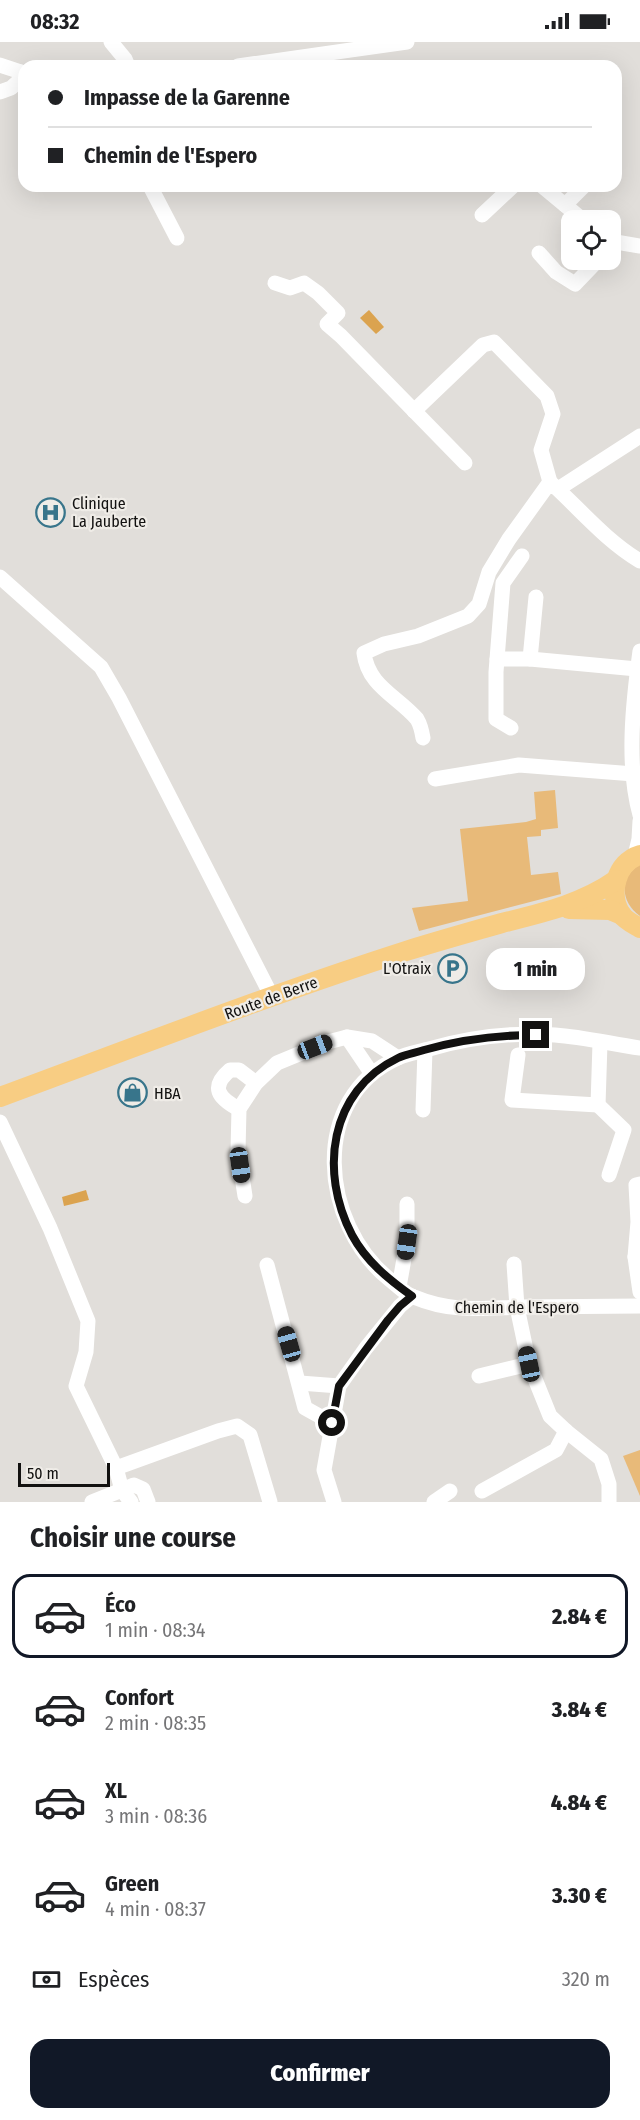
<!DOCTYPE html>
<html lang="fr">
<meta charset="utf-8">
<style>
:root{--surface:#fff;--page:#f6f6f6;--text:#202124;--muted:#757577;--line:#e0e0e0;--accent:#111827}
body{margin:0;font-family:"Fira Sans Condensed",sans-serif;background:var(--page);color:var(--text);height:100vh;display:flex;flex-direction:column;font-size:22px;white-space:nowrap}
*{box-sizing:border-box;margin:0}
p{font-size:20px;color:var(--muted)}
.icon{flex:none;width:33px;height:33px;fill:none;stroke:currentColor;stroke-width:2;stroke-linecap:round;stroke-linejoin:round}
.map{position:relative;height:1460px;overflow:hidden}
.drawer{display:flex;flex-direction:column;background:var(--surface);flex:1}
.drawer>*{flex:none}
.top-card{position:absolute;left:18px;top:18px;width:604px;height:132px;border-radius:18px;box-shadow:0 6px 24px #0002;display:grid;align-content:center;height:132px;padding:0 30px;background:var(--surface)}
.fabs{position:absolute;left:561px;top:168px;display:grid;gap:12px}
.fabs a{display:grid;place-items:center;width:60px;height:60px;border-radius:12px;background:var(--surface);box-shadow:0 6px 24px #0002;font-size:30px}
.scale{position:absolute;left:18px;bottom:15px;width:92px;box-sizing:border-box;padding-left:6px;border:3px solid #121110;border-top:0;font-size:16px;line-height:21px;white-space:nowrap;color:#121110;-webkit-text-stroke:4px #efece7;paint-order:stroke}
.end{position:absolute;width:27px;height:27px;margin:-14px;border:8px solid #121110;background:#fff;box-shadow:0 0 0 3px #fff}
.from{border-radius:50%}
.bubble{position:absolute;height:42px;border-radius:18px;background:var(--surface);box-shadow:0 6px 24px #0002;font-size:20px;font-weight:800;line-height:42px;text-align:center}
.car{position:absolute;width:18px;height:36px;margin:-18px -9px;border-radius:8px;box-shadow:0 0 4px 2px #0007;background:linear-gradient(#222 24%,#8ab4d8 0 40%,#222 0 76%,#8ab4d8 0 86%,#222 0)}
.top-card b{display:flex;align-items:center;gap:21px;height:57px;font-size:22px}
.top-card b+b{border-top:2px solid var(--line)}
.top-card i{width:15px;height:15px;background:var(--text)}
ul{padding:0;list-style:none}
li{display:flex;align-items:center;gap:18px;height:84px;margin:0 12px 9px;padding:0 18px;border:3px solid transparent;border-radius:18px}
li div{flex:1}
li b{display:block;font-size:22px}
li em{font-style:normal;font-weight:800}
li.active{border-color:var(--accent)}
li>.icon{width:54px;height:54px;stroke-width:1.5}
h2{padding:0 30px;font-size:27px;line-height:72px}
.pay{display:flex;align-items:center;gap:15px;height:66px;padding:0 30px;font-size:22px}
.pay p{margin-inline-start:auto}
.button{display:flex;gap:12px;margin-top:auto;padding:12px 30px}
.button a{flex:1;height:69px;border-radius:18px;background:var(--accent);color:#fff;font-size:24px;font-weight:800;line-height:69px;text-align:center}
.status{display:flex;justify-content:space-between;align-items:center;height:42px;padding:0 30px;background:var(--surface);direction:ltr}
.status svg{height:16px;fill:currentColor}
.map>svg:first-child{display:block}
</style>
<div class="status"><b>08:32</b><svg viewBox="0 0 49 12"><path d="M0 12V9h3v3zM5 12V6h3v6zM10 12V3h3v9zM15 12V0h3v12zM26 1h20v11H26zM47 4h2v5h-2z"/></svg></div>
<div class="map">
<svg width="640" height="1460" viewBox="0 0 640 1460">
<rect width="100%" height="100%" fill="#e1deda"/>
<g fill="#e8ba79">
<path d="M 555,748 L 558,786 L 541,788 L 541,794 L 527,795 L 531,833 L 558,830 L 561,852 L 419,889 L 412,866 L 468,859 L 460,787 L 526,780 L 536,777 L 534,750 Z"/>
<path d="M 640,822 L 640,874 C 620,860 619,835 640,822 Z"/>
<path d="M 640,1408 L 640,1454 L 623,1414 Z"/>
</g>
<g fill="#dba34f">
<path d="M 369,268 L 384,285 L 376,292 L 360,276 Z"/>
<path d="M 86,1148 L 89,1158 L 64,1164 L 62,1155 Z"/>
</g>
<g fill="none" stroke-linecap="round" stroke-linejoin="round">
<g stroke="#fff" stroke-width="15">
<path d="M 111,0 L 125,17 L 128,24"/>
<path d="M 0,23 L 24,31"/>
<path d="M 238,24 L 407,0"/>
<path d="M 0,50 L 11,46 L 21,37 L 21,30"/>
<path d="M 150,144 L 177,196"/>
<path d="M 542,144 L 583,178"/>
<path d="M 565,163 L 584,144"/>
<path d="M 482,173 L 513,144"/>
<path d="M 610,199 L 640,204"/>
<path d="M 539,211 L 556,230 L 575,242 L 598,218"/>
<path d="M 275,241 L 290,246 L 304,241 L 318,251 L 338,271 L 327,282 L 341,294 L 465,421"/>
<path d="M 414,369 L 483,303 L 494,300 L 547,354 L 553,372 L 541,408 L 550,440"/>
<path d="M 558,447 L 640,394"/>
<path d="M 0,535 L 101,625 L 119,656 L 272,955"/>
<path d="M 536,555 L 530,617 L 637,627"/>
<path d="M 640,609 C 633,660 626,723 640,773"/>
<path d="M 497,617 L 530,617"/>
<path d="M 511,686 L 496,677 L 496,630 L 503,541 L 522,514"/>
<path d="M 423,696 C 422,690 420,682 417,677 C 397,654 368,644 364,611 L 384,602 L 418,594 L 468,574 L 479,562 L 489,530 L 509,497 L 550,440 C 580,467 605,498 640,519"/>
<path d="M 435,737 L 519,723 L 634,732"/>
<path d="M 635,814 L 639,797 L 640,779"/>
<path d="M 347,995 L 372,1032"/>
<path d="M 640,1006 C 612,1002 583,995 555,993 C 512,990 470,995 429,1007 C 419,1010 408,1011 398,1016 C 308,1056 321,1182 389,1237 C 397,1243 405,1252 414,1255 C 452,1271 483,1266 522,1265 C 561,1265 601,1264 640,1264"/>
<path d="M 518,1013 L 512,1058 L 598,1063 L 600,1001"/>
<path d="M 598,1063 L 624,1088 L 609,1133"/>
<path d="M 239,1067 C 218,1056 210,1045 230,1028 L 239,1028 L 256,1041"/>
<path d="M 423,1068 L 425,1008"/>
<path d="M 0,1080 L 50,1186 L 88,1279 L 86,1310 L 76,1344 L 116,1426 L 122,1448 L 92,1460"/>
<path d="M 640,1142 L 636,1143 L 638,1180 L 635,1215 L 640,1214"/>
<path d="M 245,1154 L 238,1109 L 239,1067 L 256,1041 L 277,1021 L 328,1000 L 347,995 L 372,999 L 398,1016"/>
<path d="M 635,1215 L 640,1250"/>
<path d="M 514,1222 L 517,1265 L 529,1322 L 550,1374 L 566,1389 L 601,1417 L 609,1442 L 609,1460"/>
<path d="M 267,1223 L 305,1366 L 332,1381"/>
<path d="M 399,1245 L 407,1200 L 407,1162"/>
<path d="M 479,1334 L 529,1322"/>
<path d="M 300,1341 L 339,1344"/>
<path d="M 116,1426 L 218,1389 L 237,1384 L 250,1393 L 270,1460"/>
<path d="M 482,1449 L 556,1408 L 566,1389"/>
<path d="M 131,1460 L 122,1448 L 134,1443 L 143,1447 L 148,1460"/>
<path d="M 334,1460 L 324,1428 L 339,1344 L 366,1306 L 400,1264 L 412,1254"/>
<path d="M 434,1460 L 450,1449"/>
</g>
<g stroke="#f8cd83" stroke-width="20">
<path d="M 640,813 C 616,820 608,852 621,872 C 626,879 633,882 640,886"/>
<path d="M 569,867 L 610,868 L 622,873"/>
<path d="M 0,1055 C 135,1005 269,953 406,909 C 438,899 470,890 502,881 C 542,871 582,862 616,838"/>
</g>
</g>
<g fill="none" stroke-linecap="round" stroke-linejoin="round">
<path stroke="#121110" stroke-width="8" d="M 332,1381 L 339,1344 L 388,1278 L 400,1264 L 412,1254 C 388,1237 366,1219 352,1193 C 319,1130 329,1049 398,1016 C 406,1012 415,1011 424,1008 C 463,997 496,993 536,993"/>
</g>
<defs>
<symbol id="hospital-ring" viewBox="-11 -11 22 22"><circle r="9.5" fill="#efece7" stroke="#38758b" stroke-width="1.5"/><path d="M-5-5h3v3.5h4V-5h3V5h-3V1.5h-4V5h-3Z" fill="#38758b"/></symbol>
<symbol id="parking-ring" viewBox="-11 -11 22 22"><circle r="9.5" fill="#efece7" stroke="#38758b" stroke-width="1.5"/><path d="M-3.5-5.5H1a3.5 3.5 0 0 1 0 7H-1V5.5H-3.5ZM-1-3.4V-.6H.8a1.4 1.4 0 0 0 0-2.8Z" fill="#38758b"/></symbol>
<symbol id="shop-ring" viewBox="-11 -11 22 22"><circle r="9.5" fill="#efece7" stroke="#38758b" stroke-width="1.5"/><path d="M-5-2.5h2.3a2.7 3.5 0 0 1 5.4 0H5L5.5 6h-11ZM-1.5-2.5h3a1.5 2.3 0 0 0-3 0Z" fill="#38758b"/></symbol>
</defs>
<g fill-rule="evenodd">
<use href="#hospital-ring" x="34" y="454" width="33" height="33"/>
<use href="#parking-ring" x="436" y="910" width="33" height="33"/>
<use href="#shop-ring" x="116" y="1034" width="33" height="33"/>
</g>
<g text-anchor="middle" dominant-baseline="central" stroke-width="4.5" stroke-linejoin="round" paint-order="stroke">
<g font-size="16" fill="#121110" stroke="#efece7" text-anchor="start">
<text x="72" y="461">Clinique<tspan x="72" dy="18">La Jauberte</tspan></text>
<text x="431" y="926" text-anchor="end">L'Otraix</text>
<text x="154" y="1051">HBA</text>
</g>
<g font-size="16" fill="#121110" stroke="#efece7">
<text transform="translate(271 956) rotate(-20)">Route de Berre</text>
<text x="517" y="1265">Chemin de l'Espero</text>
</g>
</g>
</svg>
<div class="fabs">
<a><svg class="icon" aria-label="locate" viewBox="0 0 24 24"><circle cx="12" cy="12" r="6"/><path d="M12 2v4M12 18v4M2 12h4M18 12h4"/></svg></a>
</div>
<div class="scale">50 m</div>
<i class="end from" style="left:332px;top:1381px"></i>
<i class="end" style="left:536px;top:993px"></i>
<div class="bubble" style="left:486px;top:906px;width:99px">1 min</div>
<i class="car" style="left:315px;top:1005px;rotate:69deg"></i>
<i class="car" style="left:240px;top:1123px;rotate:172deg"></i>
<i class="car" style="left:407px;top:1200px;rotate:188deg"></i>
<i class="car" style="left:289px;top:1302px;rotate:344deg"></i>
<i class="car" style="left:529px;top:1322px;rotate:348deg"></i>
<div class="top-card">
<b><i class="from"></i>Impasse de la Garenne</b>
<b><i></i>Chemin de l'Espero</b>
</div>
</div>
<section class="drawer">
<h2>Choisir une course</h2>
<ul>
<li class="active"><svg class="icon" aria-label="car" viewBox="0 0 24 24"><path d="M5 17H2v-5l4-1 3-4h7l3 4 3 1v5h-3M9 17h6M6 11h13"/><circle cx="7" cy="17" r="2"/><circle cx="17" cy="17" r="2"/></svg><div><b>Éco</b><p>1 min · 08:34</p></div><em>2.84 €</em></li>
<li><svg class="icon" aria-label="car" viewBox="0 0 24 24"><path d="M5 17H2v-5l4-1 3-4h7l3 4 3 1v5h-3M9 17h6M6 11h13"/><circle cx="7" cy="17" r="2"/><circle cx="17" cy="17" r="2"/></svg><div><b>Confort</b><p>2 min · 08:35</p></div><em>3.84 €</em></li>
<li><svg class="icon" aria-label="car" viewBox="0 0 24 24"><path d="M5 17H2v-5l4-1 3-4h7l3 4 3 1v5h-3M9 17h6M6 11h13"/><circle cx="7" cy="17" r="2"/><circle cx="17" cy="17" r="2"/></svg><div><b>XL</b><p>3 min · 08:36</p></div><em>4.84 €</em></li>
<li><svg class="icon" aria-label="car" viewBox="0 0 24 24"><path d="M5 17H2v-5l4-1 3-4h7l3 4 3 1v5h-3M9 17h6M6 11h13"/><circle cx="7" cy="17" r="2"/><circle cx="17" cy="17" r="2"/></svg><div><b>Green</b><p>4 min · 08:37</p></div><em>3.30 €</em></li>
</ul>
<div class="pay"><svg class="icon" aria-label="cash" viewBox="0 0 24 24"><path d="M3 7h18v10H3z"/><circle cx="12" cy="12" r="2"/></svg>Espèces<p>320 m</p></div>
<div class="button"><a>Confirmer</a></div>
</section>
